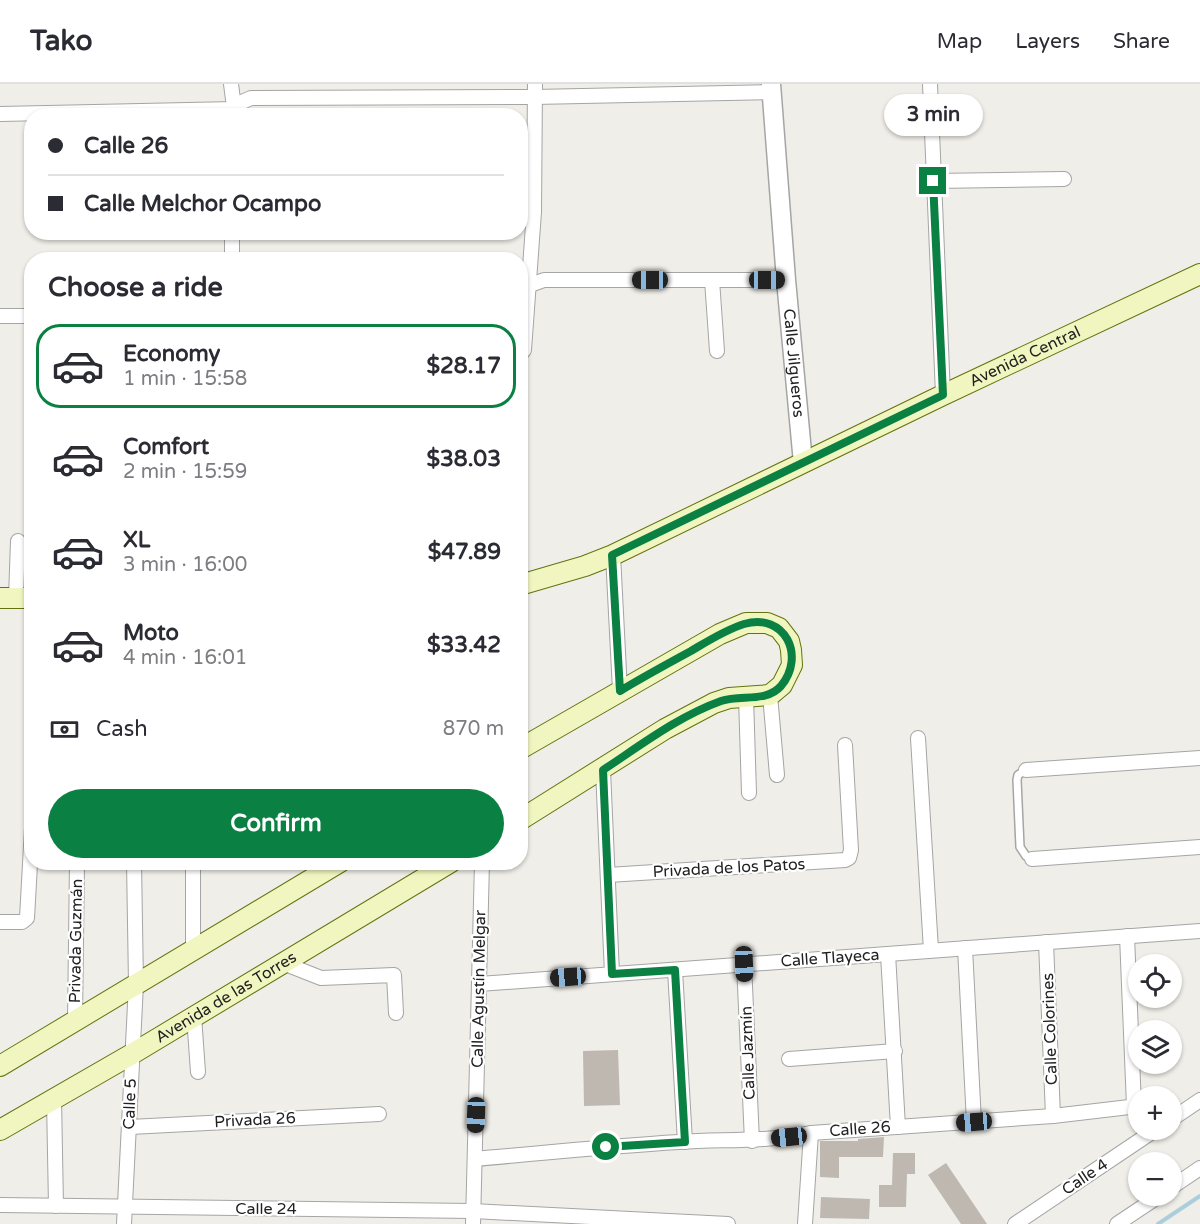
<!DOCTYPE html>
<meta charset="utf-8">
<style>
:root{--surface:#fff;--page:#f2f2f3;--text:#2b2b33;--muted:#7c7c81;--line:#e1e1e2;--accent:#0b8043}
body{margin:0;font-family:"Varela Round",sans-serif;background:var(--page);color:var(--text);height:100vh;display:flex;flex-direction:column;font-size:22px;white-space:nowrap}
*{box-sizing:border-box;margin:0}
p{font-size:20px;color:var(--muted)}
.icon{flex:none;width:33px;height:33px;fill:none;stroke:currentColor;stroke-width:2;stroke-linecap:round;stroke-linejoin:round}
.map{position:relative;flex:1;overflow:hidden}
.side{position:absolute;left:24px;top:168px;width:504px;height:618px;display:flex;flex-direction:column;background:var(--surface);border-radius:24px;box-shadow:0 2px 4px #0004}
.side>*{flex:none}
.top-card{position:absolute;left:24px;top:24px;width:504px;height:132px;border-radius:24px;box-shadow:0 2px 4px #0004;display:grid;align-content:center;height:132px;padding:0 24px;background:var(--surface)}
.buttons{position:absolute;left:1128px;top:870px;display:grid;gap:12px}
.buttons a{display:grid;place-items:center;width:54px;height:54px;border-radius:50%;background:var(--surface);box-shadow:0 2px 4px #0004;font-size:30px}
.end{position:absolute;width:27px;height:27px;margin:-14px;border:8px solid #0b8043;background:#fff;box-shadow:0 0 0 3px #fff}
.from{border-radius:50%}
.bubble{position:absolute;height:42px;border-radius:21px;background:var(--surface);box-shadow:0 2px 4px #0004;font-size:20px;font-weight:700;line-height:42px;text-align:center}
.car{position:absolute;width:18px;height:36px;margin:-18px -9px;border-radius:8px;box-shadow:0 0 4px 2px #0007;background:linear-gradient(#222 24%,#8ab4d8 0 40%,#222 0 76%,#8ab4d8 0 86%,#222 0)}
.top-card b{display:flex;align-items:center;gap:21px;height:57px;font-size:22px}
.top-card b+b{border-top:2px solid var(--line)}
.top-card i{width:15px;height:15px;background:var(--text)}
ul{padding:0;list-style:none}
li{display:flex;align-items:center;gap:18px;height:84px;margin:0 12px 9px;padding:0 12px;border:3px solid transparent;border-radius:24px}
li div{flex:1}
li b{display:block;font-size:22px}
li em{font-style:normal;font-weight:700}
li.on{border-color:var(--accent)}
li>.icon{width:54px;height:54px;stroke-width:1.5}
h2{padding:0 24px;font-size:27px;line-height:72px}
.pay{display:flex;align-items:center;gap:15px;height:66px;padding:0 24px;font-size:22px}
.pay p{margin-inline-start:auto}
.button{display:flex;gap:12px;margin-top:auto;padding:12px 24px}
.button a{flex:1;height:69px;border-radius:36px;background:var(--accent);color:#fff;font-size:24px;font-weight:700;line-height:69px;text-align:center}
header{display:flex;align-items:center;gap:36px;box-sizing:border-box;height:84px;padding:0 30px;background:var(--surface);border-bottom:2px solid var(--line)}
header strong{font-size:28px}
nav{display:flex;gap:33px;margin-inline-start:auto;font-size:21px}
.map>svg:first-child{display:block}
</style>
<header>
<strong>Tako</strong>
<nav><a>Map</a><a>Layers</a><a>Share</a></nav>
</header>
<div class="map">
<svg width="1200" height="1140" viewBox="0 0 1200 1140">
<rect width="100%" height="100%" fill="#f0eee8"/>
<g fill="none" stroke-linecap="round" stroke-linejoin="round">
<path stroke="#accedb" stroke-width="4" d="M 1158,1140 L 1200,1112"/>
</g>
<g fill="#beb8b1">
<path d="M 618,966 L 620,1021 L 584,1022 L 583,967 Z"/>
<path d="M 884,1053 L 883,1073 L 839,1073 L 839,1094 L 820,1093 L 820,1057 L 858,1057 L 858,1055 Z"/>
<path d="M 893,1069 L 915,1069 L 915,1090 L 907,1090 L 906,1123 L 879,1123 L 879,1101 L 892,1101 Z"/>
<path d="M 946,1079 L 987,1140 L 961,1140 L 928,1091 Z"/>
<path d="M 821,1113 L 870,1115 L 869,1135 L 820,1134 Z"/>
</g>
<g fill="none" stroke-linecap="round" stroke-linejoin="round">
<defs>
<path id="service" d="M 1026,686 L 1018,691 L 1017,696 L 1020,763 L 1026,772 L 1032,775"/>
<g id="minor">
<path d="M 231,0 L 235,31"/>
<path d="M 930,0 L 943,311"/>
<path d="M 0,30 L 235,25 L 242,18 L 251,14 L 534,13 L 771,8"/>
<path d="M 933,97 L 1064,95"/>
<path d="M 232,175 L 232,148"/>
<path d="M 205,176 L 248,176"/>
<path d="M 712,196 L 717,267"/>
<path d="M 522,204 L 544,196 L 786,196"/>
<path d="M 0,232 L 32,232"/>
<path d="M 520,271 L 524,266 L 534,128 L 535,0"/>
<path d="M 613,471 L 620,607"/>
<path d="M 16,514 L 18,457"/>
<path d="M 770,611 L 777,691"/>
<path d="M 746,613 L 749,709"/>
<path d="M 918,654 L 931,866"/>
<path d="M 603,686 L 612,890"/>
<path d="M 1026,686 L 1200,674"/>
<path d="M 1032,775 L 1200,763"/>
<path d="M 193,778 L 193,866"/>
<path d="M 608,791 L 845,776 L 849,774 L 851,766 L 845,661"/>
<path d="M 0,838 L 22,838 L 27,834 L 32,744"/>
<path d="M 1127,852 L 1134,1022"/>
<path d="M 1046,858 L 1053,1032"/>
<path d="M 965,864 L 974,1038"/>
<path d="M 888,870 L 898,1043"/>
<path d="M 283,879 L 321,894 L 394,891 L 396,929"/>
<path d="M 744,880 L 752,1057"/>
<path d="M 675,886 L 685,1058"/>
<path d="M 479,900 L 1200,847"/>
<path d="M 194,932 L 198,988"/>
<path d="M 75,936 L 77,778"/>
<path d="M 789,975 L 895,967"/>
<path d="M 54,1015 L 56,1122"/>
<path d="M 1172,1035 L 1200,1016"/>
<path d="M 130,1043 L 379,1030"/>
<path d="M 475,1075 C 543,1069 611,1062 679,1058 C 724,1055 767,1058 811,1049 L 1053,1032 L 1138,1022"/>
<path d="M 1172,1103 L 1200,1084"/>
<path d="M 0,1121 L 473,1127 L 728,1140"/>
<path d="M 124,1140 L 136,900 L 134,778"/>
<path d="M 473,1140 L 482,778"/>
<path d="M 805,1140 L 811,1049"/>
<path d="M 1015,1140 L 1155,1046"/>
<path d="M 1117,1140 L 1159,1112"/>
</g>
<g id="tertiary">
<path id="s1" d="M 771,0 L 786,196 L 803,379"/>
</g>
<g id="secondary">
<path id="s2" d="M 520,501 L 585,482 L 613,471 L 943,311 L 1200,190"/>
<path d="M 0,514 L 32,514"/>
<path d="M 520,665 L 720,550 L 746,539 L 767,539 L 779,544 L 789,557 L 791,566 L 792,581 L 782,601 L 770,611 L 729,614 L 714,619 L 665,645 L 520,736"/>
<path d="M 0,982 L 340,778"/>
<path id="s3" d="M 0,1046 L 132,970 L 451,778"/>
</g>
</defs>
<use href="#service" stroke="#a5a5a5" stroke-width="10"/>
<use href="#minor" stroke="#a5a5a5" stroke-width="16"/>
<use href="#tertiary" stroke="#a5a5a5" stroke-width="21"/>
<use href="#secondary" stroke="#64730d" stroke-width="22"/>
<use href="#service" stroke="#fff" stroke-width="7"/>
<use href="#minor" stroke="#fff" stroke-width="14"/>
<use href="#tertiary" stroke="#fff" stroke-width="18"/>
<use href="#secondary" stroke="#f1f6c1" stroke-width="20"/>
</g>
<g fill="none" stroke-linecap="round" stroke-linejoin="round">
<path stroke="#0b8043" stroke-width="8" d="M 606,1063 L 685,1058 L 675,886 L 612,890 L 603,686 C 641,661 679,632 721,617 C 741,610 766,619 781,602 C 806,572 785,528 744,540 C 725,546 708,557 691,567 C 667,580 643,593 620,607 L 612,471 L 943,311 L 933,97"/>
</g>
<g text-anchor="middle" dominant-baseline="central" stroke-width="4.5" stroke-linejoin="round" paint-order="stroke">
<g font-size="16" fill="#212121" stroke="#fff">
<text stroke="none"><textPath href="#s2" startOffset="555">Avenida Central</textPath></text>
<text stroke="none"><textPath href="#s1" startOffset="280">Calle Jilgueros</textPath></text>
<text transform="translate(729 784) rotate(-3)">Privada de los Patos</text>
<text transform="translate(76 857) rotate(-89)">Privada Guzmán</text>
<text transform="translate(830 874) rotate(-4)">Calle Tlayeca</text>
<text transform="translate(479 905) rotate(-89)">Calle Agustín Melgar</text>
<text stroke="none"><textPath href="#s3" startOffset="262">Avenida de las Torres</textPath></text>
<text transform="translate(1050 945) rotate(-92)">Calle Colorines</text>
<text transform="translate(748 969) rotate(-92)">Calle Jazmín</text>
<text transform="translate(130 1020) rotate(-88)">Calle 5</text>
<text transform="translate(255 1036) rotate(-3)">Privada 26</text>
<text transform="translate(860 1045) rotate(-4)">Calle 26</text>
<text transform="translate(1085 1093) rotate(-34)">Calle 4</text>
<text x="266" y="1125">Calle 24</text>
</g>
</g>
</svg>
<div class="buttons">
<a><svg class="icon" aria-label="locate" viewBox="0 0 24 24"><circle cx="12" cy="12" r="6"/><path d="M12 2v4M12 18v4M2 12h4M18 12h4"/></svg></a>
<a><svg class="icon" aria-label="layers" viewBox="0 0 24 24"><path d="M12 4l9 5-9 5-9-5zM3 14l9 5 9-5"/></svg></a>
<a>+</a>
<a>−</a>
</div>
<i class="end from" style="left:606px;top:1063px"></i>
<i class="end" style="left:933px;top:97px"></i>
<div class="bubble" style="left:884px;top:10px;width:99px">3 min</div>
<i class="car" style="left:650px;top:196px;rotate:270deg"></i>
<i class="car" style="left:767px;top:196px;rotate:90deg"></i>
<i class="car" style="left:744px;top:880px;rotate:178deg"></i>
<i class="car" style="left:568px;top:893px;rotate:266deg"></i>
<i class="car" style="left:476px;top:1031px;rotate:182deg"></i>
<i class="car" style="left:974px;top:1038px;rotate:266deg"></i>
<i class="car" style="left:789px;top:1053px;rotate:264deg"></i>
<div class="top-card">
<b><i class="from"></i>Calle 26</b>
<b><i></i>Calle Melchor Ocampo</b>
</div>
<section class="side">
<h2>Choose a ride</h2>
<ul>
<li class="on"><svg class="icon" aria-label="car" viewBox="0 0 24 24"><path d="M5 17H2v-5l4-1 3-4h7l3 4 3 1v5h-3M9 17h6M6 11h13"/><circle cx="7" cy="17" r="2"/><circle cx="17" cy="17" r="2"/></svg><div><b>Economy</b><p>1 min · 15:58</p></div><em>$28.17</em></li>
<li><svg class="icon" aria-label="car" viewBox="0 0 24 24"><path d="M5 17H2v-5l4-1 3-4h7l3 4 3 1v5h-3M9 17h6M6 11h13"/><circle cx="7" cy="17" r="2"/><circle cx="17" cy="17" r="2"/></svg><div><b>Comfort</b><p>2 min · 15:59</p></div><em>$38.03</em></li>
<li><svg class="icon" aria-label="car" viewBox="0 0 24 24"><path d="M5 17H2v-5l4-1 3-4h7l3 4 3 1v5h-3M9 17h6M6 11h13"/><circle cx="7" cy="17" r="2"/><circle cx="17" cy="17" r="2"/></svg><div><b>XL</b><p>3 min · 16:00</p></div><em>$47.89</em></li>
<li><svg class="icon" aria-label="car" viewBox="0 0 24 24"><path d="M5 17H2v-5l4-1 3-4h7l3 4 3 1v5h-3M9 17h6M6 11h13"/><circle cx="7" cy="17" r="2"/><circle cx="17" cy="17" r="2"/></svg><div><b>Moto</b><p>4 min · 16:01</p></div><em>$33.42</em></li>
</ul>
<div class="pay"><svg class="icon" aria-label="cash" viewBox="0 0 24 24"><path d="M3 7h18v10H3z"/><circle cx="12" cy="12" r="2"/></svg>Cash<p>870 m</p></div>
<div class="button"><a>Confirm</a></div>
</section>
</div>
